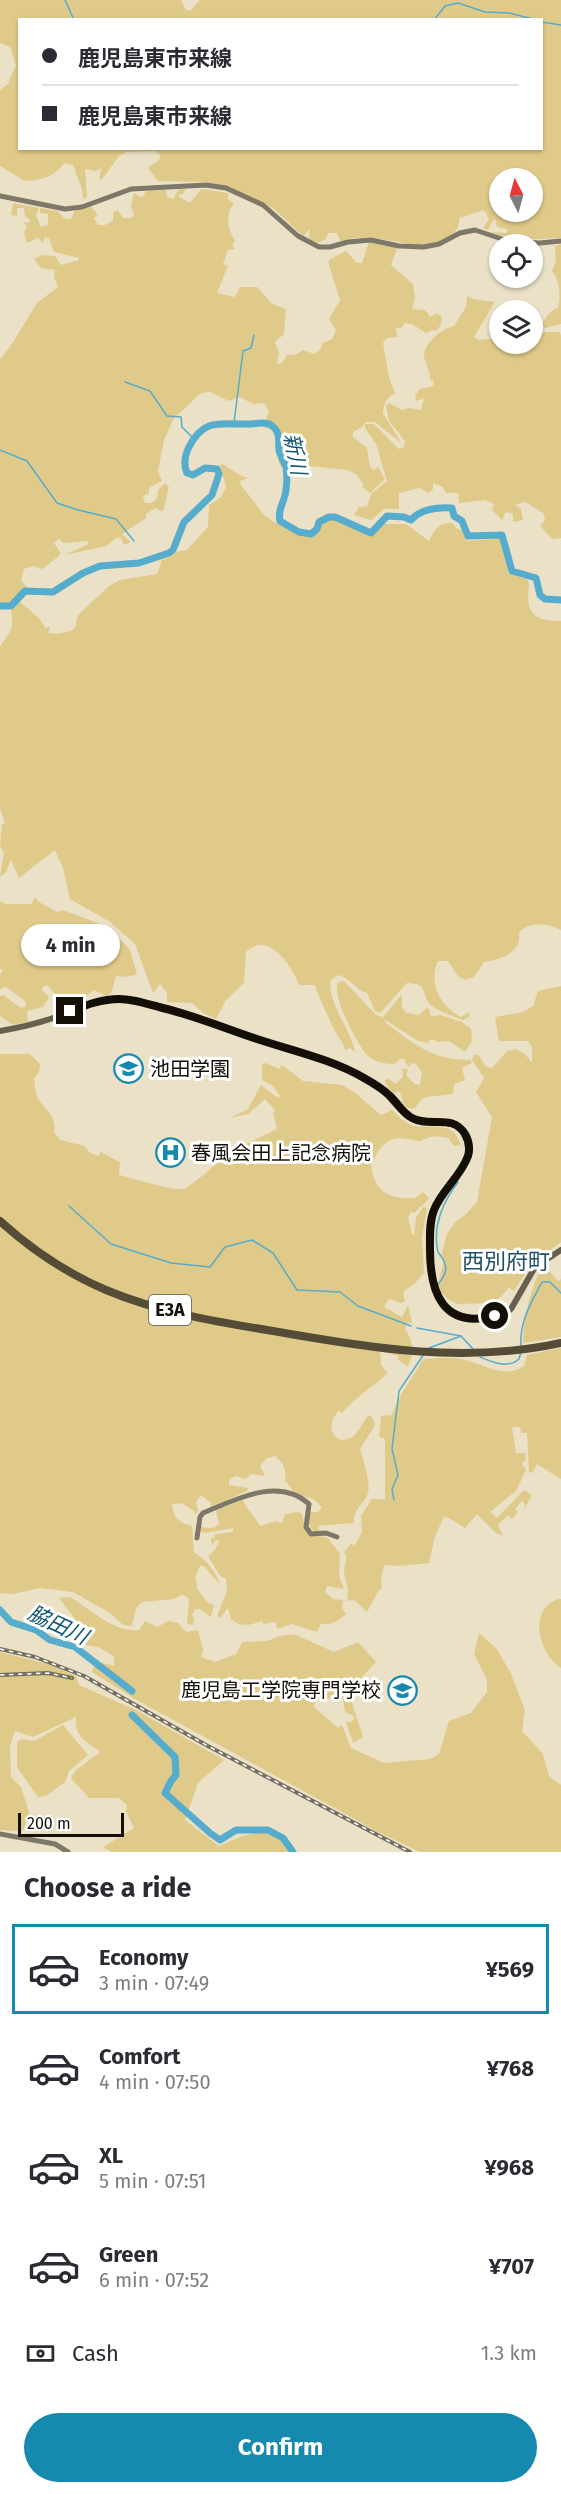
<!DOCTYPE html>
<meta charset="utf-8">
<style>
:root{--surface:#fff;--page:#f7f7f7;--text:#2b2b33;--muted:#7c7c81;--line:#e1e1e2;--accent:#1589ae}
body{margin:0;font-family:"Fira Sans","Noto Sans JP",sans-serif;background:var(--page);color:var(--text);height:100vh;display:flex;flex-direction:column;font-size:22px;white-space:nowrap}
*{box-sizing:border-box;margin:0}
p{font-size:20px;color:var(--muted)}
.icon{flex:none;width:33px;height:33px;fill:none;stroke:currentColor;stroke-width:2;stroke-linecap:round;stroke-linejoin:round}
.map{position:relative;height:1852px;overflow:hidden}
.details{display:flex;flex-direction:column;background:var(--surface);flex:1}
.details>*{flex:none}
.hud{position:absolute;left:18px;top:18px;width:525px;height:132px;border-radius:0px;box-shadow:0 2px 4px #0004;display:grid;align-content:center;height:132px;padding:0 24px;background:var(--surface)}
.needle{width:39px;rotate:354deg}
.controls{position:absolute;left:489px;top:168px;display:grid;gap:12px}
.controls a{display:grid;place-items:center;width:54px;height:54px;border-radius:50%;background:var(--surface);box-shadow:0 2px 4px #0004;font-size:30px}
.scale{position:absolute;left:18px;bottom:15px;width:106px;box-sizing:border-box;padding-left:6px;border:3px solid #141008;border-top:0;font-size:16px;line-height:21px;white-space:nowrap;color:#141008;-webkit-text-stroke:4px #fff;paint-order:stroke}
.end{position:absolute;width:27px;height:27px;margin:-14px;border:8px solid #141008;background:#fff;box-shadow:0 0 0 3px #fff}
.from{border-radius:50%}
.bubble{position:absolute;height:42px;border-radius:21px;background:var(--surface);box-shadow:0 2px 4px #0004;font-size:20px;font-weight:700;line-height:42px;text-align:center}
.hud b{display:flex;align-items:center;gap:21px;height:57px;font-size:22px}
.hud b+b{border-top:2px solid var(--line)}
.hud i{width:15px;height:15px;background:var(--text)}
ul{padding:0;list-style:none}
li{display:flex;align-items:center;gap:18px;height:90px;margin:0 12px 9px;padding:0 12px;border:3px solid transparent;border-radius:0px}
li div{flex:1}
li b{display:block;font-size:22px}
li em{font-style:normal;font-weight:700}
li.active{border-color:var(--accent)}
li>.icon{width:54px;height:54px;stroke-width:1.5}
h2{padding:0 24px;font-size:27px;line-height:72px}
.pay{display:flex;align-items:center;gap:15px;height:66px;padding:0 24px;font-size:22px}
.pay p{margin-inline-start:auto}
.action{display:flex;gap:12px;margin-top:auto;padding:12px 24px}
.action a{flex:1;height:69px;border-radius:36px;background:var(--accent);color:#fff;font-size:24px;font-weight:700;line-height:69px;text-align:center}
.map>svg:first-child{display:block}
</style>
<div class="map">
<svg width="561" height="1852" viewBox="0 0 561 1852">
<rect width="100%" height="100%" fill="#eae1c7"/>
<g fill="#e0ca8a" fill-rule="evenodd">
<path d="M 0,0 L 181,0 L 186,10 L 191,10 L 200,0 L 561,0 L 561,238 C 537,239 514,242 492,232 L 507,233 L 507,229 L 497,227 L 495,220 L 493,220 L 488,230 L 483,228 L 489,219 L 484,210 L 459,218 C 460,225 457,230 452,235 C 430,254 398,240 373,238 C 362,237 350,238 340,241 L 337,233 L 328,233 L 326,239 L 318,243 L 309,239 L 310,229 L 303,236 L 273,208 L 230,187 L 205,182 L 158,181 L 148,168 L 159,160 L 161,156 L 155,151 L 127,152 L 119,156 L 101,181 L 99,177 L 102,168 L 95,171 L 85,169 L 87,197 L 83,199 L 82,189 L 73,165 L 64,163 C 55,177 41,180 25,181 L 0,166 L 0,90 L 8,84 L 16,65 L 10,47 L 0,43 ZM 20,20 L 542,20 L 542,148 L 20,148 ZM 500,178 L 532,178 L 532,212 L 500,212 Z"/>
<path d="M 179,189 L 186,189 L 182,195 L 180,194 L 178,196 L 190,203 L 201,189 L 228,193 L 228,200 L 234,203 C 225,215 227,228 235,241 L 232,245 L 235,249 L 228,250 L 223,264 L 228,266 L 217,293 L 235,297 L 240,287 L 257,287 L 272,304 L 286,309 L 284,334 L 275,342 L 279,353 L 277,364 L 282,363 L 287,355 L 297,354 L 303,350 L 314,354 L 319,351 L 323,343 L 332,339 L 336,330 L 329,319 L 340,300 L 328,262 L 330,259 L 346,251 L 357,263 L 362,263 L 369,242 L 397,248 L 391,265 L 413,284 L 415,297 L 412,309 L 425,310 L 430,317 L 437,313 L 442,317 L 441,325 L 436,331 L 432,330 L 426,333 L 412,324 L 405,323 L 401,328 L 395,328 L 398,337 L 387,338 L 383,343 L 389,377 L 395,393 C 387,397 383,404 383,413 L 402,444 L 375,422 L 366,422 L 362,427 L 353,432 L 353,437 L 367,448 L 370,467 L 374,470 L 378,467 L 385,479 L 370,493 L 362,487 L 363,483 L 356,474 L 348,470 L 309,466 L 283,469 L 278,462 L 282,442 L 274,431 L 263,427 L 269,411 L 264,403 L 254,404 L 239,397 L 229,401 L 210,392 L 201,393 L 174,418 L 164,440 L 158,471 L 162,481 L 149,488 L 149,493 L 143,496 L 145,503 L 151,503 L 157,499 L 158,490 L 165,483 L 169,487 L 163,512 L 155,508 L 146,514 L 146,518 L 122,534 L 131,542 L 124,545 L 120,537 L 116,538 L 106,546 L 65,555 L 88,544 L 88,541 L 63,543 L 59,539 L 54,543 L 60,552 L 59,556 L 42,569 L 33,566 L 24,569 L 21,580 L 27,587 C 17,591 14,603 5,607 L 0,602 L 0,359 L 10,347 L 37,303 L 58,287 L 54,277 L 55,270 L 41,268 L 34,259 L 42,255 L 55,256 L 61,265 L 79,260 L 79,258 L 54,252 L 49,238 L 45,237 L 43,243 L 38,238 L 27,243 L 24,233 L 27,226 L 23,222 L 28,223 L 31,221 L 25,216 L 24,208 L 17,208 L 17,216 L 11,215 L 13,203 L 39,208 L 36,215 L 41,227 L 48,225 L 48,214 L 40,213 L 40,208 L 57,211 L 65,219 L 71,219 L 75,210 L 90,206 L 98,215 L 94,218 L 98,225 L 105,225 L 113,221 L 113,212 L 118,210 L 123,218 L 132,218 L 134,214 L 131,206 L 134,193 L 142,198 L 146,191 L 166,190 L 167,197 L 173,199 Z"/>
<path d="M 561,244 L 561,324 L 545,328 L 542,326 C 544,318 551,310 558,308 C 561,295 560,281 552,271 L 556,262 L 555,246 Z"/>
<path d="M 467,296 L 473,299 L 495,302 L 474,337 L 479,340 L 499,338 L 500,344 L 532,344 L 533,340 L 540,338 L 543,332 L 559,332 L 561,335 L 561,538 L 552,539 L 540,526 L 545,520 L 543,513 L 525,502 L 515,505 L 521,509 L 523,520 L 513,522 L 513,514 L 506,512 L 502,520 L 492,510 L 494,504 L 485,500 L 459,503 L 458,493 L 446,493 L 443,487 L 433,483 L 433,489 L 429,493 L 419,488 L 399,493 L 399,509 L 384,509 L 371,520 L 354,515 L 359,507 L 367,506 L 372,493 L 387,481 L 376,444 L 365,428 L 365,424 L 374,424 L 399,449 L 403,448 L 405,441 L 389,421 L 386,405 L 389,403 L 402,410 L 408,408 L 421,410 L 424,398 L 416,401 L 415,396 L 420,389 L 433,386 L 434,381 L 430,380 C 431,372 425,364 424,356 C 424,342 443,328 454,326 L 466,307 Z"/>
<path d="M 222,464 C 232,469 237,475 248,478 L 240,481 L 241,485 L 264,515 L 274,522 L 312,536 C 319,529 321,518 332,515 C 346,517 359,533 374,531 L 380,524 L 406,524 L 429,541 C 435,529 438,523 452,523 L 457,529 L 464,530 L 467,541 L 500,538 L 504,542 L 508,573 L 528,580 C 530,588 527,596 529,605 C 532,620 548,621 561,621 L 561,930 C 547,923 531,921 519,932 C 522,952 502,960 484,962 L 474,977 L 465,980 L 458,976 L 448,961 L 438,961 C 428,983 440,1006 461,1017 L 469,1012 L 470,1016 L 463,1020 C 455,1017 434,1010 429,1003 C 420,989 428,984 407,983 L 380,1013 L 375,1011 L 367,993 C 356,990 350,978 338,975 L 331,980 C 326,1001 351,1029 355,1052 L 350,1048 L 345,1050 C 342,1039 336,1035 332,1025 C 326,1011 319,999 315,985 L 299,985 C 292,966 268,930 246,952 L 244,983 L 226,1000 L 216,1019 L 203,1013 L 192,1003 L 167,1002 L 167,993 L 160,984 L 153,993 L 135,944 L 110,922 L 70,899 L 63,868 L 55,850 L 19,878 L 11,860 L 6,872 L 0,877 L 4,853 L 0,846 L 2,824 L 5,823 L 0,808 L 0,646 C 11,630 14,630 11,610 L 19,601 L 39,618 L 45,628 L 50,627 L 48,633 C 57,635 68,633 75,628 L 78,615 L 109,586 L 120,580 L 157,574 L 162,560 L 179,551 L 187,550 L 208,527 L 209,505 L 221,497 L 226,487 L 220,466 Z"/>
<path d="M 35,897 L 39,902 L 57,912 L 63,910 L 103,925 L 121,940 L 130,950 L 137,974 L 127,977 L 116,976 L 111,993 L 107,996 L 94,990 L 72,1007 L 68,1003 L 62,1002 L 47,985 L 42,987 L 42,990 L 49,997 L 43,1007 L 27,1011 L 28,1022 L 13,1025 L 0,1016 L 0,996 L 3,995 L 21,1008 L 26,1006 L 25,1000 C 17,997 13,990 5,987 L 0,990 L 0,975 L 3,970 L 0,969 L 0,901 L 6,904 L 31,904 Z"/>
<path d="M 344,981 L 376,1015 L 383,1017 L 402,994 L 402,1008 L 407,1013 L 419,1015 L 428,1007 L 431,1016 L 441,1015 L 462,1022 L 471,1029 L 472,1041 L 465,1052 L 449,1041 L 436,1042 L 435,1040 L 429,1040 L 428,1043 L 418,1041 L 384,1019 L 387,1024 C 416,1045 432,1060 470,1060 L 472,1063 L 462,1068 L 465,1080 L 454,1084 L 453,1094 L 426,1097 L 422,1099 L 415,1108 C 401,1110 404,1099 399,1091 L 394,1094 L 385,1083 L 385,1080 L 389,1079 L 396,1084 L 403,1076 L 402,1069 L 408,1069 L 406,1075 L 415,1084 L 420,1085 L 422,1072 L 416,1064 L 412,1063 L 408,1067 L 404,1059 L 400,1059 L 395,1064 C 385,1064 376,1063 368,1056 C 358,1046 331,995 338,982 Z"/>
<path d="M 561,986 L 561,1242 L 530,1266 L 514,1291 L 509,1288 L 494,1303 L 458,1304 L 449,1300 L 437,1289 L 443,1264 L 442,1252 L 447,1234 L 456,1221 L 465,1215 L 477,1202 L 492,1117 L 476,1092 L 484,1078 L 472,1060 L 474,1055 L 479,1055 L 485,1066 L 492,1068 L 507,1051 L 516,1049 L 525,1054 L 532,1063 L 532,1047 L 528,1041 L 499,1041 L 495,1017 L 523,1012 L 533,1006 L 538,991 Z"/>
<path d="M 0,1054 L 30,1054 L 40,1064 L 39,1072 L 34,1079 C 35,1085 35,1093 38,1098 C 45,1111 57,1115 54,1132 L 60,1140 L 85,1146 L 90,1153 L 98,1156 L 101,1152 L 120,1162 L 119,1175 C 132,1178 173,1191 183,1189 C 192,1187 229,1152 240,1143 L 244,1145 L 277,1129 L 273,1113 L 275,1110 L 265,1099 L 248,1114 L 230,1118 L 248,1109 L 261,1085 L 278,1098 L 280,1096 L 272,1085 L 262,1080 L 262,1065 L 266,1063 L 279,1069 L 282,1065 L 303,1081 L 342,1085 L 354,1092 L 381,1115 L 392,1110 C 416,1136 422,1122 449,1129 L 455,1133 L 461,1145 L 454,1146 L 448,1138 C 437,1136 430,1135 421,1141 C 415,1141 412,1139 407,1139 C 386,1135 379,1149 371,1165 C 374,1192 390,1200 415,1198 L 423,1192 L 429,1198 C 425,1205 419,1206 415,1213 L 411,1212 L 408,1218 L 412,1234 L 414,1235 L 416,1218 L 423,1207 L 427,1208 L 422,1238 L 424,1273 L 415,1283 L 403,1292 L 405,1301 L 401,1303 L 389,1299 L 384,1307 L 402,1317 L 408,1305 L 412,1323 L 407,1323 L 405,1329 C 413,1340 415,1354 408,1366 L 398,1360 L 398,1356 L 380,1351 L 381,1365 L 388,1373 C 372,1387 356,1397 342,1413 L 339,1411 C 325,1423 332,1446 350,1438 C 359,1435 362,1421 369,1415 L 373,1418 L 375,1425 L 360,1449 C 363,1459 371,1483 368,1493 C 364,1506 354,1506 354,1523 L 319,1526 L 319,1533 L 314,1532 L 308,1523 L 309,1512 L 318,1512 L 322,1507 L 313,1499 L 291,1493 L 293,1491 L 285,1480 C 287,1469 283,1463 275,1456 L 267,1458 L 260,1466 L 265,1476 L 251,1474 L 245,1479 L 236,1476 L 229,1480 L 229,1485 L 248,1488 L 247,1491 L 210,1507 L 211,1503 L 201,1495 L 196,1502 L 198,1510 L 195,1515 L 194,1511 L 182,1503 L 172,1504 C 173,1517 179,1523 192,1526 L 194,1552 C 205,1559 217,1572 220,1585 L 204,1566 L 200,1566 L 195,1578 L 198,1584 L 196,1587 L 208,1603 L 214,1605 L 211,1617 L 200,1609 L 195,1609 L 192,1616 L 194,1618 L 193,1625 L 187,1624 L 189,1598 L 182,1595 L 174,1599 L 142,1602 L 136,1608 L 132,1626 L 123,1625 L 110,1613 L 73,1592 L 40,1588 L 13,1594 L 0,1593 Z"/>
<path d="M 539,1271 L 550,1272 L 558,1281 L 561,1279 L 561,1337 L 523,1343 C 523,1317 530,1295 539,1271 Z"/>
<path d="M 561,1348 L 561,1479 L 537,1464 L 532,1473 L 529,1472 L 527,1433 L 521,1433 L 520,1427 L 512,1427 L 516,1453 L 525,1453 L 526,1459 L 522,1463 L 526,1470 L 516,1491 L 490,1512 L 497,1518 L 524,1490 L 532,1495 L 524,1510 L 525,1504 L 522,1501 L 515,1509 L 518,1512 L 512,1519 L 508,1515 L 498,1525 L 503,1536 L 496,1533 L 477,1514 L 465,1528 L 449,1518 L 444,1517 L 435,1536 L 429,1563 L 400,1566 L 384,1565 L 381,1580 L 382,1588 L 378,1592 L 367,1612 L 354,1600 L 347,1601 C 350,1586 345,1583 344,1571 C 344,1563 349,1559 344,1552 L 351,1544 L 355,1545 L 362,1532 L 361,1516 L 372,1499 L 385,1499 L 385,1439 L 379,1437 L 381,1416 L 392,1415 C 398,1395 413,1378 423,1359 C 434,1359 446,1357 456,1358 C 480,1361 502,1381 524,1366 L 527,1355 Z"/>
<path d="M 243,1500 C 247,1510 255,1516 260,1526 L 275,1521 L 282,1523 L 285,1514 L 298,1512 L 302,1514 C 307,1539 308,1533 328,1538 L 340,1554 L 339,1576 L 344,1589 L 327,1586 L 325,1592 L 333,1599 L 343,1600 L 342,1608 L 346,1614 C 338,1621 333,1625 321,1624 L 317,1632 L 292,1624 L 277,1629 L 276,1622 L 263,1624 L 262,1621 C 250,1625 241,1628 231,1619 L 228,1608 L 220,1618 L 217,1616 L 227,1591 L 226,1579 L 220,1576 L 208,1556 L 214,1551 L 220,1541 L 216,1540 L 213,1544 L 211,1542 L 211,1538 L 215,1538 L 215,1534 L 233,1532 L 233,1528 L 205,1533 L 200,1531 L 198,1526 C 207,1528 212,1530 219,1524 L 216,1510 Z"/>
<path d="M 70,1597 C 90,1609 114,1633 139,1630 L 145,1621 L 157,1627 L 168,1621 L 178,1623 L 186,1632 L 198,1630 L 203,1650 L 201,1657 L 215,1662 L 236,1654 L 242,1642 L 267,1641 L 280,1636 L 294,1634 L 334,1652 L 358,1642 L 376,1662 L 354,1686 L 355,1695 L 350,1697 L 363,1737 L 353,1743 L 346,1722 L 353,1721 L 354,1716 L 345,1712 L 343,1699 L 319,1698 L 313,1706 L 338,1728 L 342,1725 L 351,1748 L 384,1763 L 430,1759 L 439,1754 L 449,1721 L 471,1713 L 487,1692 L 487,1680 L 474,1654 L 479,1633 L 497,1649 L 511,1674 L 525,1710 L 522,1731 L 543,1754 L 549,1776 L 561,1785 L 561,1852 L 420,1852 L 380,1833 L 135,1699 L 92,1672 L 95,1661 L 114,1666 L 114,1656 L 98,1647 L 75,1643 L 75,1619 L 59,1598 Z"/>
<path d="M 558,1599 L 561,1599 L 561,1668 C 539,1654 527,1610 558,1599 Z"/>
<path d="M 0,1652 L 51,1665 L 76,1676 L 79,1685 L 136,1710 L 224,1760 L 198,1783 L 185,1820 L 219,1846 C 246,1834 269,1821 290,1852 L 112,1852 L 103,1847 L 134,1828 L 126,1811 L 127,1805 L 119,1798 L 89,1798 L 71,1778 L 75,1771 L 100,1752 C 84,1739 75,1738 76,1717 L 33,1737 L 15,1731 L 10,1746 L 11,1777 L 21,1787 L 29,1812 L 23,1831 L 0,1830 Z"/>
<path d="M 63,1725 L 88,1755 L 69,1771 L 65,1782 L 46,1796 L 38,1797 L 17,1767 L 17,1742 L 22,1739 L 34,1741 Z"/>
</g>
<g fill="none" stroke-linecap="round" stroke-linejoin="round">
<g stroke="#55accd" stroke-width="1.5">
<path d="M 65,0 L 74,20"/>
<path d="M 434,20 L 445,6 L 458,3 L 485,12 L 509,13 L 537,20"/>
<path d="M 542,22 L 561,25"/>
<path d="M 125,382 L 150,391 L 167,416 L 181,417 L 182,427 L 193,438"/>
<path d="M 234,423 L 243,351 L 251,348 L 254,335"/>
<path d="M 0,450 L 27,461 L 57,503 L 78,510 L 116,519 L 134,541"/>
<path d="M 69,1206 L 111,1244 L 171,1263 L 210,1267 L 225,1247 L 252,1240 L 273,1253 L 297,1290 L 340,1292 L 358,1306 L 411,1326"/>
<path d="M 437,1285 C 449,1273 448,1264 438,1252 C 432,1226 443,1202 458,1182"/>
<path d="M 417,1328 L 461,1336 L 473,1349"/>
<path d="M 521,1347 C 519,1322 531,1303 542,1282 L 550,1282 L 561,1293"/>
<path d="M 429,1348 L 461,1336"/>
<path d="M 480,1357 C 492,1362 508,1369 519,1359 L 521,1352"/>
<path d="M 394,1500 L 392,1489 L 398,1475 L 392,1449 L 399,1391 L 424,1354"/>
</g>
<g stroke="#55accd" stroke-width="7">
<path d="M 0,606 L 11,606 L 25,591 L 53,592 L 83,573 L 100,566 L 139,563 L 169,553 L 173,550 L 184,522 L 212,495 L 219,474 L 217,469 L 205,468 L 193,475 L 187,473 C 183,464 185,455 189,447 C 204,417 221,425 248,424 C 256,424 264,421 271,425 C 281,432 278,440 279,450 C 280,456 284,461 286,467 C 287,474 287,483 286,490 C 285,501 277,510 280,521 L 299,532 L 311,534 L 317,529 L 319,522 L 329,517 L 335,517 L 371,533 L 387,516 L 404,517 L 411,520 C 420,509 438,507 452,508 L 454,516 L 462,521 L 468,536 L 502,535 L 512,571 L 536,578 L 540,595 L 545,599 L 561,600"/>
<path d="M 0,1610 L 11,1622 L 36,1630 L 50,1640 L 75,1647 L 132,1691"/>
<path d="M 132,1715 L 175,1757 L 176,1775 L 171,1781 L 165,1793 L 210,1833 L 220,1840 L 236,1830 L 268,1830 L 283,1838 L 293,1852"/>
</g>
<g stroke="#7e7869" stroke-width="5">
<path d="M 0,196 L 65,209 L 82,207 L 131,189 L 206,185 L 226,188 L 263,205 L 298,236 L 319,247 L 330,247 L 348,242 L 371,240 L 399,246 L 424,247 L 439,244 L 460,233 L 475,230 L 508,241 L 540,243 L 561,241"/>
<path d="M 197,1538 L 200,1517 L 203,1513 C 235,1500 278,1476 309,1504 L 306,1527 L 311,1534 L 326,1533 L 337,1537"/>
<path d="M 0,1834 L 55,1844 L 68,1852"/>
</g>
<path stroke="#67604d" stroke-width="6" d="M 0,1031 C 18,1028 36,1024 53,1018 C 73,1011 92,1001 113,999 C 129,998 143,1003 158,1006 C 192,1015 224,1028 257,1039 C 297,1053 339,1061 375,1084 C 389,1093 395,1107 408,1116 C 425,1128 448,1114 462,1130 C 468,1137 471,1147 468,1156 C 461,1176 442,1190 434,1210 C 430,1221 430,1234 430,1246 C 430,1278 433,1320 477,1319 C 488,1318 502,1315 511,1309 L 535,1267 L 561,1250"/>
<path stroke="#544c36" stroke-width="8" d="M 0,1221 C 32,1250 66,1273 106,1290 C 158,1312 217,1322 273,1331 C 369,1348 464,1364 561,1343"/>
<defs>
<g id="rail">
<path d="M 0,1649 L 35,1657 L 84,1676 L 206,1745 L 410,1852"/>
<path d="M 0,1675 L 48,1673 L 72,1678"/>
</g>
</defs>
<use href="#rail" stroke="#746e5e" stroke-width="4"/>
<use href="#rail" stroke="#fff" stroke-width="1.5" stroke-dasharray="4.5" stroke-linecap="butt"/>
</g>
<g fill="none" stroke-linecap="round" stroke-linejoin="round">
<path stroke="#141008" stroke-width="8" d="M 70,1011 C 86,1005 102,999 119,999 C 132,999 145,1003 159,1007 C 193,1015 224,1028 257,1039 C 293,1051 331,1059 364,1078 C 373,1083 382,1088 390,1096 C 398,1103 402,1113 412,1118 C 430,1128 452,1113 465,1134 C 469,1141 470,1149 468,1156 C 461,1176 442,1190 434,1210 C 429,1222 430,1237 430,1250 C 430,1293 443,1329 495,1316"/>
</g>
<defs>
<symbol id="school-ring" viewBox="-11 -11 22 22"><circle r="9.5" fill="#fff" stroke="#1589ae" stroke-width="1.5"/><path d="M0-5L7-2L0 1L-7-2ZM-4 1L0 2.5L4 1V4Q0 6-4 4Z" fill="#1589ae"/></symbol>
<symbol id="hospital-ring" viewBox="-11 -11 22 22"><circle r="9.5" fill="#fff" stroke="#1589ae" stroke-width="1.5"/><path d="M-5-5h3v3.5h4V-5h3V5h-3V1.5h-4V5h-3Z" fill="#1589ae"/></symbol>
<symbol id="university-ring" viewBox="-11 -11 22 22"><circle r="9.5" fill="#fff" stroke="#1589ae" stroke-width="1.5"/><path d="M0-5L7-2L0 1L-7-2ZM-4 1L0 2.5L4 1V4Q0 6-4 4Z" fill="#1589ae"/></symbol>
</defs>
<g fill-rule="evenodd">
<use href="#school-ring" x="112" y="1052" width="33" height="33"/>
<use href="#hospital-ring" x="154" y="1136" width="33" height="33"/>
<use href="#university-ring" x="386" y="1674" width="33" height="33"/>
</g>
<g text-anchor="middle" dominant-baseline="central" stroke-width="6" stroke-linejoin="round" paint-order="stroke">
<rect fill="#fff" stroke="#5a5852" stroke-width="1.5" x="149" y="1295" width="42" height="30" rx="4.5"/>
<g font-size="18" font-weight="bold" fill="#141008">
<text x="170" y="1310">E3A</text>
</g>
<g font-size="20" fill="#141008" stroke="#fff" text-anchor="start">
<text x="150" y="1069">池田学園</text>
<text x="191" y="1153">春風会田上記念病院</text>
<text x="381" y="1690" text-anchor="end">鹿児島工学院専門学校</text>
</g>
<g font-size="21" font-style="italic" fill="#10576f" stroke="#fff">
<text transform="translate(295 454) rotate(79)">新川</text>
<text transform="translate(58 1625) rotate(25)">脇田川</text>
</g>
<g font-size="22" fill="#215163" stroke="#fff">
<text x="506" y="1261">西別府町</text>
</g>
</g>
</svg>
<div class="controls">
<a><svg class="needle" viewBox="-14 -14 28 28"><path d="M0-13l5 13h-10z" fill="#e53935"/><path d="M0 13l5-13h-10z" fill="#7c7c81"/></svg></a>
<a><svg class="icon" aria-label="locate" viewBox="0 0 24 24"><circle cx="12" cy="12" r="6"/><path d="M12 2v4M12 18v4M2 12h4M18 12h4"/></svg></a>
<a><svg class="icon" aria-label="layers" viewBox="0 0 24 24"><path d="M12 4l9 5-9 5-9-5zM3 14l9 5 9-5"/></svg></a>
</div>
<div class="scale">200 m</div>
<i class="end from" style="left:495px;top:1316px"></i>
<i class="end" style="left:70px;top:1011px"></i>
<div class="bubble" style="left:21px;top:924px;width:99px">4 min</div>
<div class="hud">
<b><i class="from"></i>鹿児島東市来線</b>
<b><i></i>鹿児島東市来線</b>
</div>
</div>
<section class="details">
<h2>Choose a ride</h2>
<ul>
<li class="active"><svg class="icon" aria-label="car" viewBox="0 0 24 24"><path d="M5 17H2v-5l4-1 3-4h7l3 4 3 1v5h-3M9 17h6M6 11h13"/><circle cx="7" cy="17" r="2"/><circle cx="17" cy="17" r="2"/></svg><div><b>Economy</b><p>3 min · 07:49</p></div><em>¥569</em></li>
<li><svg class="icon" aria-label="car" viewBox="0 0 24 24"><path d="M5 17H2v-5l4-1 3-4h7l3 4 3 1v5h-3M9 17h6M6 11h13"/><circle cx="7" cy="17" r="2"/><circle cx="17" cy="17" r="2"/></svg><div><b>Comfort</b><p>4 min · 07:50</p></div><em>¥768</em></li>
<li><svg class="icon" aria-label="car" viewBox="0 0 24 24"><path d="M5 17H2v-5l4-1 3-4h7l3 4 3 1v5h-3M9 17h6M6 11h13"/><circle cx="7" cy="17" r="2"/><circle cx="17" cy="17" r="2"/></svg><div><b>XL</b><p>5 min · 07:51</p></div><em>¥968</em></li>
<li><svg class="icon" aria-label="car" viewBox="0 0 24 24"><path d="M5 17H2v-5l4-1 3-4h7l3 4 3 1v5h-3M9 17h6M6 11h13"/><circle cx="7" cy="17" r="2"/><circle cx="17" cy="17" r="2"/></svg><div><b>Green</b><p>6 min · 07:52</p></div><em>¥707</em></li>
</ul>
<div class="pay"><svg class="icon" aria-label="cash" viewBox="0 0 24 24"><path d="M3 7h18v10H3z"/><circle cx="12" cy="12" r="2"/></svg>Cash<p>1.3 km</p></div>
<div class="action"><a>Confirm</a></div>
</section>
